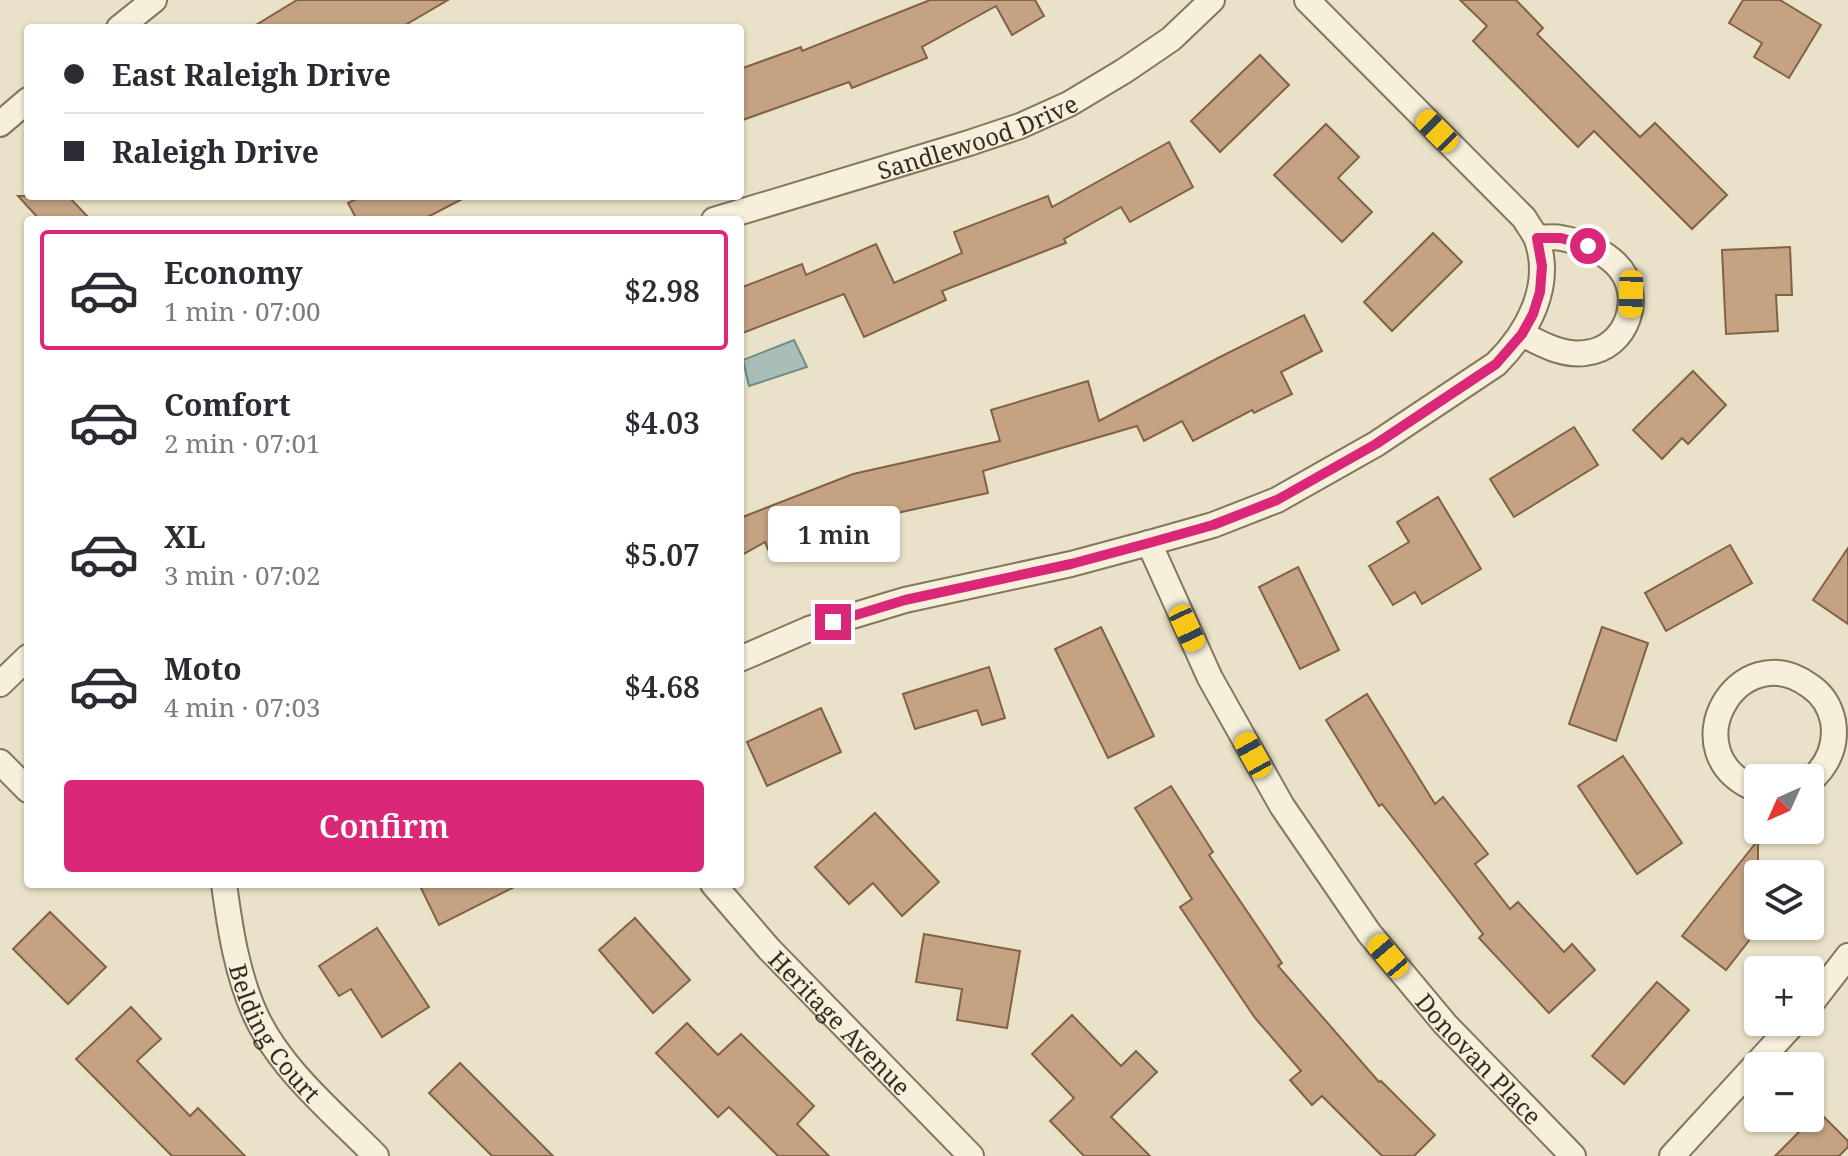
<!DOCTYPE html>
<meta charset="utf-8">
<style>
:root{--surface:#fff;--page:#f2f2f3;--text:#2b2b33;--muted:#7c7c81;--line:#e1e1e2;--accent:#db2777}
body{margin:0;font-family:"Noto Serif",serif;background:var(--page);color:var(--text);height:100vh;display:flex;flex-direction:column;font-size:30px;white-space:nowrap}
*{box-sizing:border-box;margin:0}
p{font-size:26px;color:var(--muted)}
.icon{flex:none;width:44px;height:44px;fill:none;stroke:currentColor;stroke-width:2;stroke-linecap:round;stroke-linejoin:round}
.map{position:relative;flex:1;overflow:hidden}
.sheet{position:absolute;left:24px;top:216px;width:720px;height:672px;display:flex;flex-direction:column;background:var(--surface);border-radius:8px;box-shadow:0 2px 6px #0004}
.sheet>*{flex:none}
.top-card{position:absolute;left:24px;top:24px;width:720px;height:176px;border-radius:8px;box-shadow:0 2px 6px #0004;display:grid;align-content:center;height:176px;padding:0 40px;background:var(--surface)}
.needle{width:52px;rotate:225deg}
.tools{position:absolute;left:1744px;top:764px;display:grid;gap:16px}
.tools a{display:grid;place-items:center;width:80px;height:80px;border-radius:8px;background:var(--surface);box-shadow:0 2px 6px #0004;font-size:40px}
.end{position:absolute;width:36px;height:36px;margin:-18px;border:10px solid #db2777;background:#fff;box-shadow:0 0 0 4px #fff}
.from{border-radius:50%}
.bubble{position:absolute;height:56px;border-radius:8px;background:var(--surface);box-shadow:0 2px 6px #0004;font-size:26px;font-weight:600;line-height:56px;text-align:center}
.car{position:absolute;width:24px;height:48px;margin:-24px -12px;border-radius:10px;box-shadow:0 0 6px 2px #0007;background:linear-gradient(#f5c518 24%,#345 0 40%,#f5c518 0 76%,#345 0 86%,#f5c518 0)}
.top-card b{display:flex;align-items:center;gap:28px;height:76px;font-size:30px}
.top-card b+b{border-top:2px solid var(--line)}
.top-card i{width:20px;height:20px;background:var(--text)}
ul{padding:14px 0 0;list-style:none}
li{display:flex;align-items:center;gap:24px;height:120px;margin:0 16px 12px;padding:0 24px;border:4px solid transparent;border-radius:8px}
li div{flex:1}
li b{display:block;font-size:30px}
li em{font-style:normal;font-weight:600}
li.selected{border-color:var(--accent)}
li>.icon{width:72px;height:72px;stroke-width:1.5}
.button{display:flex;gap:16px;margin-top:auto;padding:16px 40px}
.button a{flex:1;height:92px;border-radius:8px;background:var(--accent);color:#fff;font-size:32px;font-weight:600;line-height:92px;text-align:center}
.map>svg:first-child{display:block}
</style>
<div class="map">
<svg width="1848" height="1156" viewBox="0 0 1848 1156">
<rect width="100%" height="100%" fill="#eae2c8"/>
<path fill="#a9beb9" stroke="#708c87" stroke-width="2" d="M 794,340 L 807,367 L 749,386 L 743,360 Z"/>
<g fill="#c4a282" stroke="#806247" stroke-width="2">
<path d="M 297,0 L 448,0 L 400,28 L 251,28 Z"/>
<path d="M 930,0 L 1035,0 L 1044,16 L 1012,35 L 996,6 L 922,47 L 927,58 L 852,88 L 849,82 L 740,121 L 740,69 L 801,47 L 802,51 Z"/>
<path d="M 1460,0 L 1516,0 L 1543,28 L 1537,34 L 1640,137 L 1655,123 L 1727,195 L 1692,229 L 1594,131 L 1578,147 L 1473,41 L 1487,26 Z"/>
<path d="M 1743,0 L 1780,0 L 1821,25 L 1789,78 L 1754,57 L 1762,43 L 1729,23 Z"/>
<path d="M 1260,55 L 1289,85 L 1220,152 L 1191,121 Z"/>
<path d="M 1326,124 L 1359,157 L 1338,178 L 1372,212 L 1342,242 L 1274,175 Z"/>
<path d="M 1169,142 L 1193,187 L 1130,222 L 1121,207 L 1064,239 L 1066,243 L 942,291 L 946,300 L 864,337 L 844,294 L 740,334 L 740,288 L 802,264 L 806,275 L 876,244 L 894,283 L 962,253 L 954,232 L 1048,196 L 1052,207 Z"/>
<path d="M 18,196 L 68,196 L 91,220 L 40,220 Z"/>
<path d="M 362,196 L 468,196 L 422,220 L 357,220 L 348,203 Z"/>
<path d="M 1433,233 L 1462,262 L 1392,331 L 1364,302 Z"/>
<path d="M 1790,247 L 1792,295 L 1776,295 L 1778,331 L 1726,334 L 1722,250 Z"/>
<path d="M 1304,315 L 1322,351 L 1281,372 L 1292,394 L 1254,413 L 1252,410 L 1193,441 L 1182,421 L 1144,441 L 1137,426 L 983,471 L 988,493 L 888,515 L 887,507 L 770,554 L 765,542 L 740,556 L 740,518 L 853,474 L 1000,441 L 991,410 L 1088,381 L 1099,421 L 1218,358 Z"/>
<path d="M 1693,371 L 1726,405 L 1688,444 L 1682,438 L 1662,459 L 1633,430 Z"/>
<path d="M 1574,427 L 1598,465 L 1514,517 L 1490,479 Z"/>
<path d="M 1438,497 L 1481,569 L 1422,604 L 1415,592 L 1393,605 L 1369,566 L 1409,542 L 1397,522 Z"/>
<path d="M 1730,545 L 1752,583 L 1666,631 L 1645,593 Z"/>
<path d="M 1848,548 L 1848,624 L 1813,600 Z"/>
<path d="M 1298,567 L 1339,650 L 1300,669 L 1259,587 Z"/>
<path d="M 1101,627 L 1154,736 L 1108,758 L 1055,649 Z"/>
<path d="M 1602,627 L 1648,643 L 1616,741 L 1569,724 Z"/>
<path d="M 989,667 L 1005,718 L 982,725 L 977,710 L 915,729 L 903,694 Z"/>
<path d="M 1367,694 L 1435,804 L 1443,797 L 1488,854 L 1475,864 L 1510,909 L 1518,902 L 1564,952 L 1572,944 L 1595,970 L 1549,1013 L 1479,938 L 1483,934 L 1382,804 L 1379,806 L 1326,720 Z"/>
<path d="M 821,708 L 841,752 L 767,786 L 747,742 Z"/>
<path d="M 1623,756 L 1682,843 L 1637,874 L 1578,786 Z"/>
<path d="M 1171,786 L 1213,852 L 1209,855 L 1282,963 L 1278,966 L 1379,1082 L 1381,1081 L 1435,1135 L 1414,1156 L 1382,1156 L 1322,1096 L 1312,1105 L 1290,1080 L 1301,1071 L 1255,1018 L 1180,907 L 1192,899 L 1135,808 Z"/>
<path d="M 875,813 L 939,882 L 902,916 L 873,883 L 849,904 L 815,867 Z"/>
<path d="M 1758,840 L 1758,929 L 1726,970 L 1682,936 Z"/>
<path d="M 419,884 L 520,884 L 439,925 Z"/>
<path d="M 50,912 L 106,967 L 68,1004 L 13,949 Z"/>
<path d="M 635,918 L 690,980 L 653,1013 L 599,950 Z"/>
<path d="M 377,928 L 429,1007 L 382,1037 L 351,989 L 339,996 L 319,966 Z"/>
<path d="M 924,934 L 1020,951 L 1007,1028 L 957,1020 L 962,989 L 916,982 Z"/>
<path d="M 1657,982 L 1689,1010 L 1624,1084 L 1592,1056 Z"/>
<path d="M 131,1007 L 161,1039 L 137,1061 L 190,1116 L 198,1108 L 245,1156 L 172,1156 L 76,1059 Z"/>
<path d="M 1072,1015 L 1121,1066 L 1136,1051 L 1157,1072 L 1111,1117 L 1150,1156 L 1084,1156 L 1050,1121 L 1074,1098 L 1032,1054 Z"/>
<path d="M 687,1023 L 718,1055 L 741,1034 L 814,1106 L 797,1124 L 829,1156 L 778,1156 L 729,1107 L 718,1117 L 656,1053 Z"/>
<path d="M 460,1063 L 553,1156 L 492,1156 L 429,1093 Z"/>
<path d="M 1819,1112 L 1848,1141 L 1848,1147 L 1839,1156 L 1775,1156 Z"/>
</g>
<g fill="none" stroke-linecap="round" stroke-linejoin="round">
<defs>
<g id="street">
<path d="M 119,28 L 154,0"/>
<path d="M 0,124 L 28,100"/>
<path id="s1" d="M 714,220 L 969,143 L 1020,126 L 1069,104 L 1124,71 L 1171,39 L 1212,0"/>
<path d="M 1522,334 C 1541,344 1563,356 1585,353 C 1628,349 1646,294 1616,264 C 1603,251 1580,241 1561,238 C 1554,236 1545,238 1537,238"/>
<path id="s2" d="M 1149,543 L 1210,678 L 1282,806 L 1369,933 L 1445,1024 L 1573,1156"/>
<path d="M 740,659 L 809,629 L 905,600 L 1071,564 L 1149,543 L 1213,525 L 1277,500 L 1376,444 L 1496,364 C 1528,332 1553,286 1537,240 C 1534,232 1528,225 1524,218 L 1307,0"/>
<path d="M 0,684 L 28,657"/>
<path d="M 0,762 L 28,790"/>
<path d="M 1758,790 C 1668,755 1738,633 1810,686 C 1822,694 1830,707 1833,721 C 1837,745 1828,765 1810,781"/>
<path id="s3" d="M 224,884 C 230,928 237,975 256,1016 C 281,1070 335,1114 376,1156"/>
<path id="s4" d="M 713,884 L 769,949 L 971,1156"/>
<path d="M 1810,1005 L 1848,956"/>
<path d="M 1672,1156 L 1795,1022"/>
</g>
</defs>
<use href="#street" stroke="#84755f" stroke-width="28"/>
<use href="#street" stroke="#f5efdb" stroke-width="24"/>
</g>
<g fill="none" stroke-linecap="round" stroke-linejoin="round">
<path stroke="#db2777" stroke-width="10" d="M 833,622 L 905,600 L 1071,564 L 1149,543 L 1213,525 L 1277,500 L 1376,444 L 1496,364 L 1522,334 L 1533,314 L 1540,292 L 1542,266 L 1537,238 L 1561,238 L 1588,246"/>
</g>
<g text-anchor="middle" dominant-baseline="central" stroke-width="8" stroke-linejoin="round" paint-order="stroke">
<g font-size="24" fill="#362c21" stroke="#f2ecd7">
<text stroke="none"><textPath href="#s1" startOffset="276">Sandlewood Drive</textPath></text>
<text stroke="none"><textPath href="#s4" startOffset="188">Heritage Avenue</textPath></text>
<text stroke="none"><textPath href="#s3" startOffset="160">Belding Court</textPath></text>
<text stroke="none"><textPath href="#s2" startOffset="616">Donovan Place</textPath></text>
</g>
</g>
</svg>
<div class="tools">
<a><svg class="needle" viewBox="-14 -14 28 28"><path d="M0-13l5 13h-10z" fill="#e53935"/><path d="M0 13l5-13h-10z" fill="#7c7c81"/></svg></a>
<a><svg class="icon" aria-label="layers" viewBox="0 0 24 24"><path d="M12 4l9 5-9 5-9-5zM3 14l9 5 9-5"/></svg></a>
<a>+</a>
<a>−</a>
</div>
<i class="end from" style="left:1588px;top:246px"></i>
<i class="end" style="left:833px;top:622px"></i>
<div class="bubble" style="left:768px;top:506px;width:132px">1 min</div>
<i class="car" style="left:1437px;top:131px;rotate:315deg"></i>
<i class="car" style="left:1631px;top:294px;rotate:181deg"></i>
<i class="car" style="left:1187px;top:628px;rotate:155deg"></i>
<i class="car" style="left:1253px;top:755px;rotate:331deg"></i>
<i class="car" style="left:1388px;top:956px;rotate:320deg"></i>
<div class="top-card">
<b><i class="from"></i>East Raleigh Drive</b>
<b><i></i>Raleigh Drive</b>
</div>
<section class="sheet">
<ul>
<li class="selected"><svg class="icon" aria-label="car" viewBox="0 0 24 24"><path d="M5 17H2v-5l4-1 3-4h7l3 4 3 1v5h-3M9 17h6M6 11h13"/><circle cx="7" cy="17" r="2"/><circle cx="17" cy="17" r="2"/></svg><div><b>Economy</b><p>1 min · 07:00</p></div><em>$2.98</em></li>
<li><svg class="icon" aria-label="car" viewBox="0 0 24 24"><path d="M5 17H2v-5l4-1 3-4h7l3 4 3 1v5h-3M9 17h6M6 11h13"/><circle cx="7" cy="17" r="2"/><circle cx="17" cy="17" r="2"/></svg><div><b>Comfort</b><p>2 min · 07:01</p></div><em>$4.03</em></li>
<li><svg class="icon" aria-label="car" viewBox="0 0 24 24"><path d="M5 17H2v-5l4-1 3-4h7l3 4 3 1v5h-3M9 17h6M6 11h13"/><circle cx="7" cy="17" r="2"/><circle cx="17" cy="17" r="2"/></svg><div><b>XL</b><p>3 min · 07:02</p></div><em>$5.07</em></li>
<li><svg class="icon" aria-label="car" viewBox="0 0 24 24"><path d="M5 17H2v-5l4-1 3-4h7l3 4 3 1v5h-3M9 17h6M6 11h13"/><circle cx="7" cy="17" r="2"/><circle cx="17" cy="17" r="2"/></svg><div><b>Moto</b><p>4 min · 07:03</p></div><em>$4.68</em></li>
</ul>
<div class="button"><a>Confirm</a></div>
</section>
</div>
